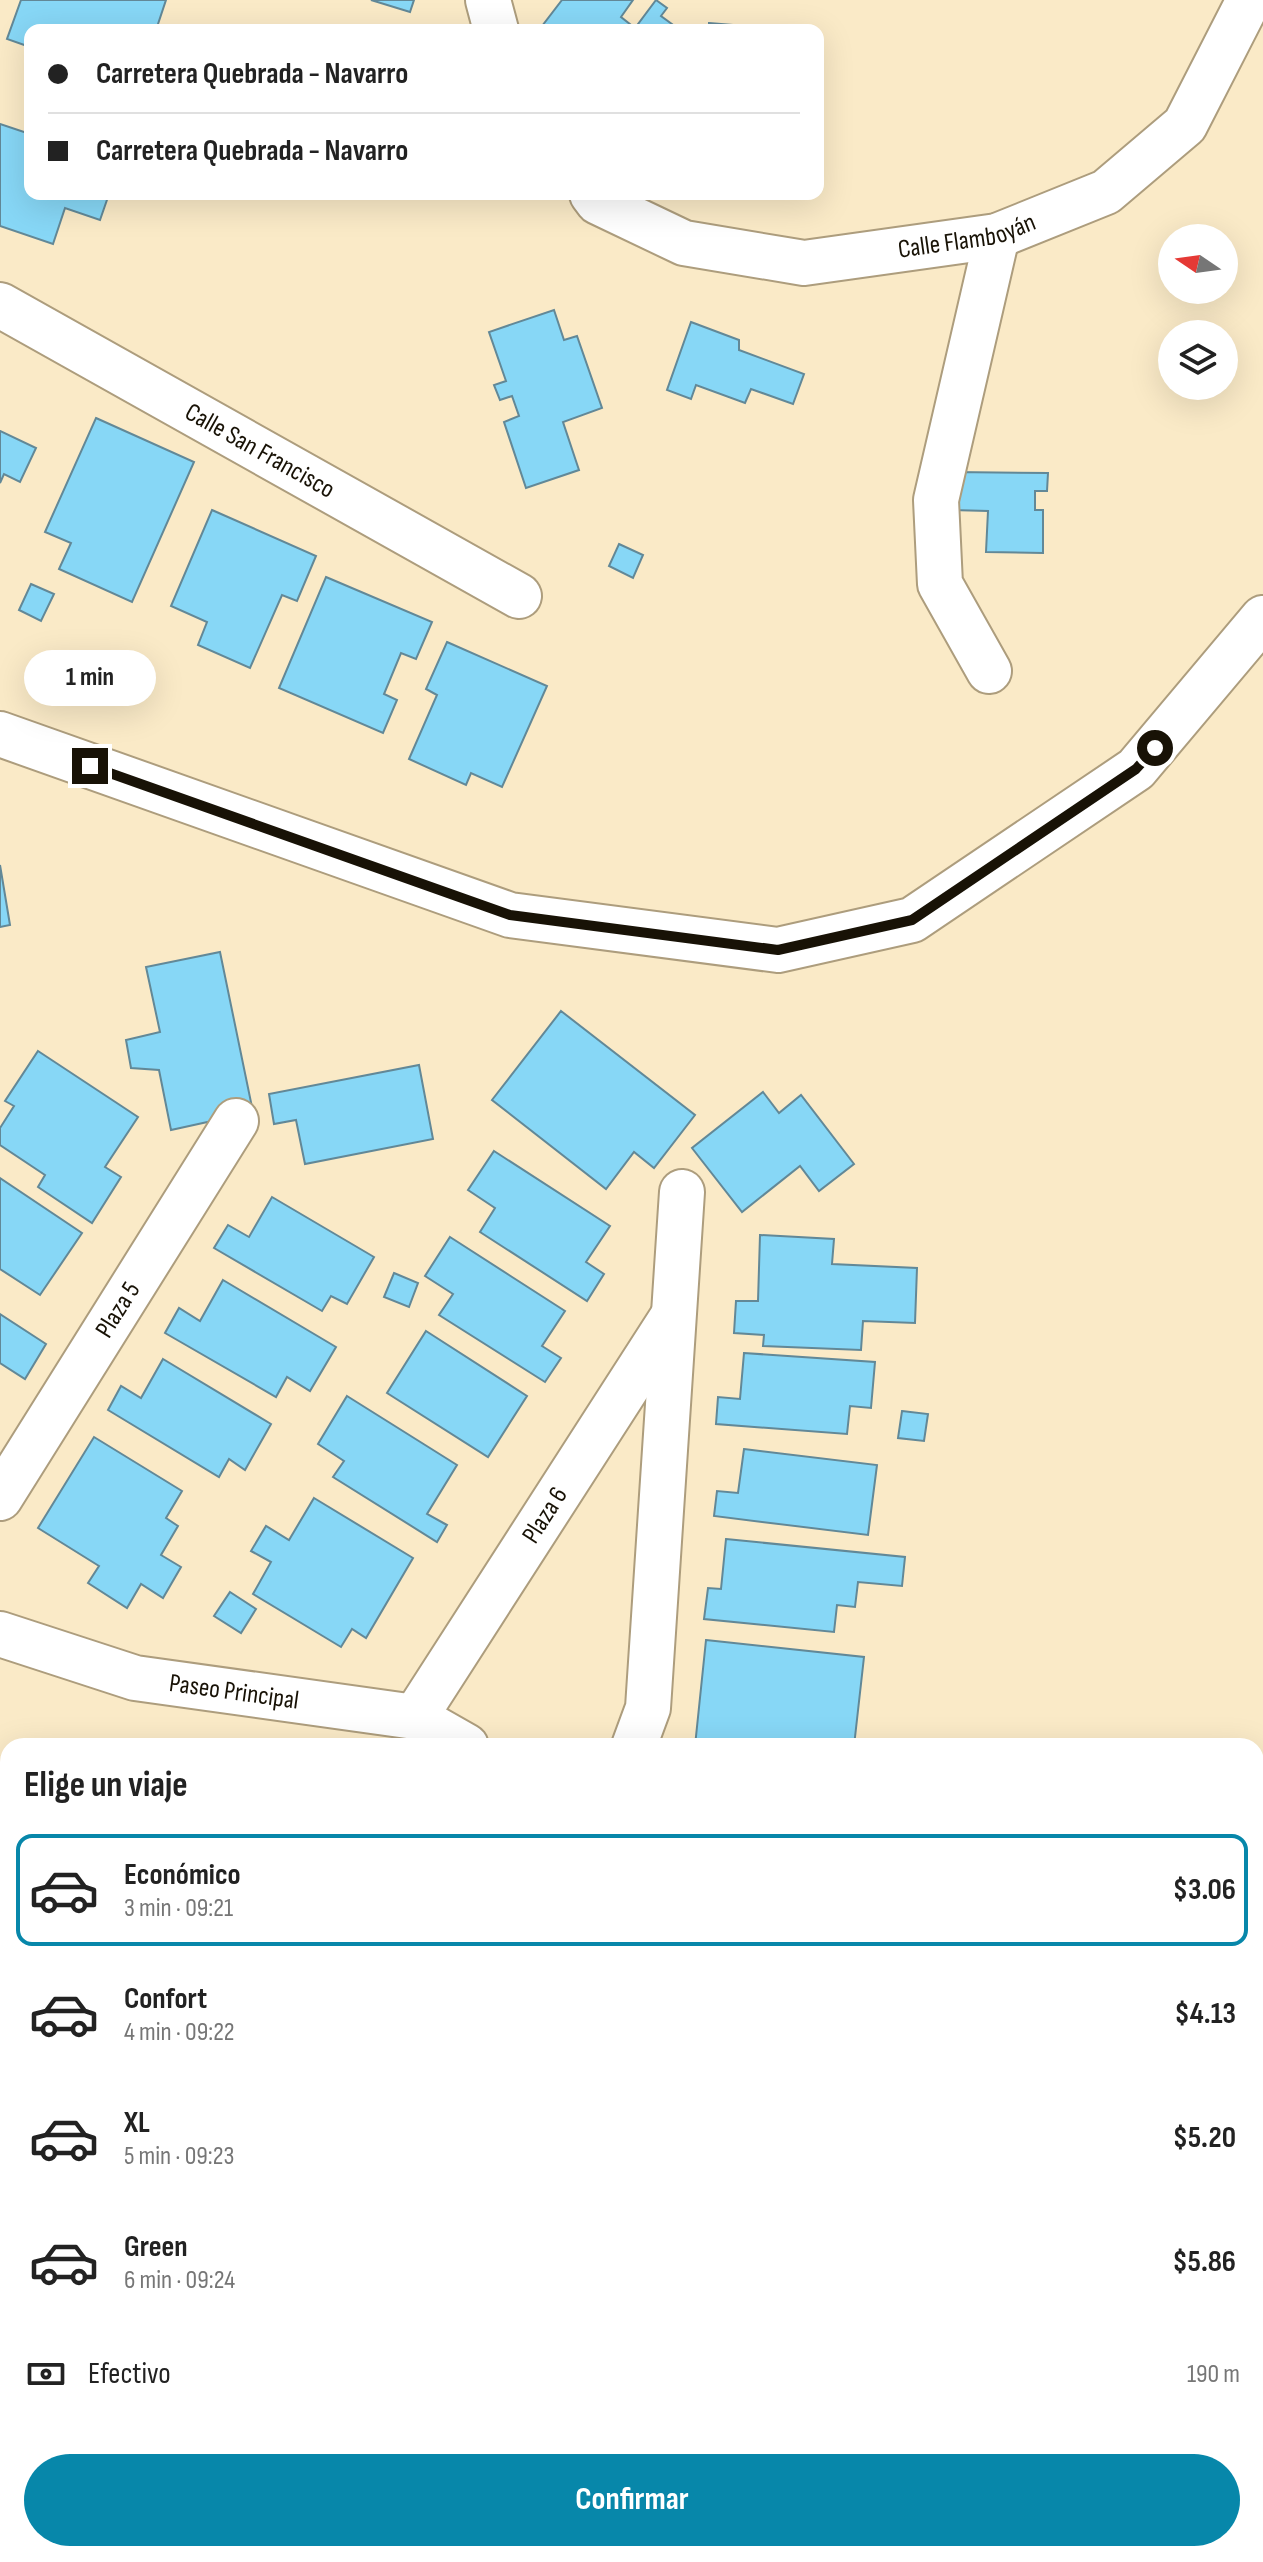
<!DOCTYPE html>
<html lang="es">
<meta charset="utf-8">
<style>
:root{--surface:#fff;--page:#f6f6f6;--text:#222;--muted:#767676;--line:#e0e0e0;--accent:#0787aa}
body{margin:0;font-family:"Sofia Sans Condensed",sans-serif;background:var(--page);color:var(--text);height:100vh;display:flex;flex-direction:column;font-size:30px;white-space:nowrap}
*{box-sizing:border-box;margin:0}
p{font-size:26px;color:var(--muted)}
.icon{flex:none;width:44px;height:44px;fill:none;stroke:currentColor;stroke-width:2;stroke-linecap:round;stroke-linejoin:round}
.map{position:relative;flex:1;overflow:hidden}
.side{position:absolute;left:0px;top:1738px;width:1264px;height:824px;display:flex;flex-direction:column;background:var(--surface);border-radius:24px 24px 0 0;box-shadow:0 8px 32px #0002}
.side>*{flex:none}
.banner{position:absolute;left:24px;top:24px;width:800px;height:176px;border-radius:16px;box-shadow:0 8px 32px #0002;display:grid;align-content:center;height:176px;padding:0 24px;background:var(--surface)}
.needle{width:52px;rotate:283deg}
.controls{position:absolute;left:1158px;top:224px;display:grid;gap:16px}
.controls a{display:grid;place-items:center;width:80px;height:80px;border-radius:50%;background:var(--surface);box-shadow:0 8px 32px #0002;font-size:40px}
.end{position:absolute;width:36px;height:36px;margin:-18px;border:10px solid #181206;background:#fff;box-shadow:0 0 0 4px #fff}
.from{border-radius:50%}
.bubble{position:absolute;height:56px;border-radius:28px;background:var(--surface);box-shadow:0 8px 32px #0002;font-size:26px;font-weight:700;line-height:56px;text-align:center}
.banner b{display:flex;align-items:center;gap:28px;height:76px;font-size:30px}
.banner b+b{border-top:2px solid var(--line)}
.banner i{width:20px;height:20px;background:var(--text)}
ul{padding:0;list-style:none}
li{display:flex;align-items:center;gap:24px;height:112px;margin:0 16px 12px;padding:0 8px;border:4px solid transparent;border-radius:16px}
li div{flex:1}
li b{display:block;font-size:30px}
li em{font-style:normal;font-weight:700}
li.current{border-color:var(--accent)}
li>.icon{width:72px;height:72px;stroke-width:1.5}
h2{padding:0 24px;font-size:36px;line-height:96px}
.pay{display:flex;align-items:center;gap:20px;height:88px;padding:0 24px;font-size:30px}
.pay p{margin-inline-start:auto}
.action{display:flex;gap:16px;margin-top:auto;padding:16px 24px}
.action a{flex:1;height:92px;border-radius:48px;background:var(--accent);color:#fff;font-size:32px;font-weight:700;line-height:92px;text-align:center}
.map>svg:first-child{display:block}
</style>
<div class="map">
<svg width="1263" height="2562" viewBox="0 0 1263 2562">
<rect width="100%" height="100%" fill="#faeac7"/>
<g fill="#87d7f6" stroke="#628897" stroke-width="2">
<path d="M 21,0 L 166,0 L 156,30 L 30,30 L 30,47 L 7,39 Z"/>
<path d="M 371,0 L 414,0 L 410,12 Z"/>
<path d="M 562,0 L 633,0 L 621,17 L 635,28 L 656,0 L 667,8 L 661,16 L 680,30 L 539,30 Z"/>
<path d="M 709,23 L 744,26 L 743,30 L 709,30 Z"/>
<path d="M 0,124 L 30,134 L 30,194 L 109,194 L 100,220 L 65,208 L 53,244 L 0,226 Z"/>
<path d="M 554,310 L 564,340 L 577,336 L 602,408 L 563,422 L 579,470 L 526,488 L 504,422 L 519,416 L 512,396 L 500,400 L 494,385 L 506,381 L 489,332 Z"/>
<path d="M 691,322 L 739,340 L 739,350 L 804,374 L 793,404 L 751,389 L 745,403 L 696,385 L 691,399 L 667,390 Z"/>
<path d="M 96,418 L 194,462 L 132,602 L 59,569 L 71,543 L 45,532 Z"/>
<path d="M 0,431 L 36,448 L 20,482 L 4,474 L 0,483 Z"/>
<path d="M 953,472 L 1048,473 L 1047,491 L 1035,491 L 1035,510 L 1043,510 L 1043,553 L 986,552 L 988,511 L 952,510 Z"/>
<path d="M 212,510 L 316,556 L 297,601 L 282,595 L 250,668 L 198,645 L 207,622 L 171,606 Z"/>
<path d="M 619,544 L 643,555 L 633,578 L 609,566 Z"/>
<path d="M 326,577 L 432,622 L 416,659 L 401,653 L 384,694 L 397,700 L 383,733 L 279,688 Z"/>
<path d="M 31,584 L 54,594 L 41,621 L 19,610 Z"/>
<path d="M 447,642 L 547,686 L 502,787 L 471,773 L 466,785 L 409,759 L 437,695 L 426,689 Z"/>
<path d="M 0,865 L 10,925 L 0,927 Z"/>
<path d="M 220,952 L 253,1112 L 171,1130 L 159,1070 L 131,1068 L 126,1040 L 160,1032 L 146,967 Z"/>
<path d="M 561,1011 L 695,1115 L 654,1168 L 634,1152 L 606,1189 L 492,1100 Z"/>
<path d="M 38,1051 L 138,1117 L 105,1167 L 121,1177 L 92,1223 L 38,1187 L 45,1175 L 0,1145 L 0,1128 L 14,1106 L 5,1101 Z"/>
<path d="M 419,1065 L 433,1139 L 305,1164 L 296,1120 L 274,1124 L 269,1094 Z"/>
<path d="M 763,1092 L 779,1113 L 801,1095 L 854,1164 L 819,1191 L 800,1166 L 742,1212 L 692,1148 Z"/>
<path d="M 494,1151 L 610,1226 L 586,1262 L 604,1274 L 587,1301 L 480,1232 L 495,1208 L 468,1190 Z"/>
<path d="M 0,1178 L 82,1233 L 40,1295 L 0,1269 Z"/>
<path d="M 272,1197 L 374,1257 L 347,1304 L 331,1296 L 322,1311 L 214,1248 L 228,1225 L 249,1237 Z"/>
<path d="M 760,1235 L 834,1239 L 832,1264 L 917,1268 L 915,1323 L 863,1321 L 861,1350 L 763,1346 L 764,1335 L 734,1333 L 736,1301 L 758,1301 Z"/>
<path d="M 450,1237 L 565,1311 L 542,1346 L 561,1358 L 545,1382 L 439,1315 L 453,1294 L 425,1276 Z"/>
<path d="M 394,1273 L 418,1283 L 409,1307 L 384,1297 Z"/>
<path d="M 223,1280 L 336,1347 L 310,1391 L 287,1377 L 276,1397 L 165,1333 L 179,1308 L 200,1321 Z"/>
<path d="M 0,1314 L 46,1344 L 25,1379 L 0,1363 Z"/>
<path d="M 426,1331 L 527,1396 L 488,1457 L 387,1393 Z"/>
<path d="M 744,1353 L 875,1362 L 871,1408 L 850,1406 L 847,1434 L 716,1424 L 718,1397 L 740,1399 Z"/>
<path d="M 163,1359 L 271,1424 L 245,1470 L 229,1459 L 219,1477 L 108,1410 L 121,1386 L 141,1398 Z"/>
<path d="M 347,1396 L 457,1465 L 427,1514 L 447,1525 L 437,1542 L 333,1477 L 344,1461 L 318,1444 Z"/>
<path d="M 902,1411 L 928,1414 L 924,1441 L 898,1438 Z"/>
<path d="M 94,1437 L 182,1491 L 166,1518 L 178,1526 L 161,1555 L 181,1567 L 163,1598 L 141,1584 L 127,1608 L 88,1583 L 99,1566 L 38,1528 Z"/>
<path d="M 744,1449 L 877,1465 L 868,1535 L 714,1516 L 717,1491 L 738,1493 Z"/>
<path d="M 314,1498 L 413,1558 L 366,1638 L 352,1629 L 341,1647 L 253,1594 L 271,1562 L 251,1551 L 266,1526 L 289,1540 Z"/>
<path d="M 726,1539 L 905,1557 L 902,1586 L 858,1582 L 855,1607 L 837,1605 L 834,1632 L 704,1619 L 708,1588 L 721,1589 Z"/>
<path d="M 230,1592 L 256,1609 L 241,1633 L 214,1616 Z"/>
<path d="M 706,1640 L 864,1657 L 854,1746 L 695,1746 Z"/>
<path d="M 1257,2097 L 1263,2174 L 1256,2175 L 1256,2097 Z"/>
<path d="M 1263,2287 L 1263,2417 L 1256,2418 L 1256,2288 Z"/>
<path d="M 1263,2464 L 1263,2562 L 1222,2562 L 1221,2554 L 1256,2554 L 1256,2465 Z"/>
<path d="M 298,2554 L 411,2554 L 412,2562 L 299,2562 Z"/>
<path d="M 720,2554 L 721,2562 L 617,2562 L 713,2554 Z"/>
<path d="M 751,2554 L 835,2554 L 836,2562 L 752,2562 Z"/>
<path d="M 886,2554 L 983,2554 L 983,2562 L 887,2562 Z"/>
<path d="M 1066,2554 L 1192,2554 L 1193,2562 L 1066,2562 Z"/>
</g>
<g fill="none" stroke-linecap="round" stroke-linejoin="round">
<defs>
<g id="minor">
<path d="M 488,0 L 496,30"/>
<path id="s1" d="M 592,194 L 598,202 L 684,243 L 804,263 L 997,236 L 1106,192 L 1185,125 L 1249,0"/>
<path id="s2" d="M 0,305 L 519,596"/>
<path d="M 989,671 L 940,584 L 936,500 L 997,236"/>
<path id="s3" d="M 0,1498 L 236,1121"/>
<path id="s4" d="M 0,1634 L 135,1678 L 415,1717 L 466,1746"/>
<path id="s5" d="M 415,1717 L 673,1316"/>
<path d="M 634,1746 L 648,1708 L 682,1192"/>
<path d="M 1256,2230 L 1263,2230"/>
<path d="M 525,2554 L 526,2562"/>
</g>
<path id="tertiary" d="M 0,734 L 510,915 L 778,950 L 912,920 L 1136,769 L 1263,618"/>
</defs>
<use href="#minor" stroke="#ad9d7d" stroke-width="48"/>
<use href="#tertiary" stroke="#ad9d7d" stroke-width="48"/>
<use href="#minor" stroke="#fff" stroke-width="44"/>
<use href="#tertiary" stroke="#fff" stroke-width="44"/>
</g>
<g fill="none" stroke-linecap="round" stroke-linejoin="round">
<path stroke="#181206" stroke-width="10" d="M 90,766 L 510,915 L 778,950 L 912,920 L 1136,769 L 1155,748"/>
</g>
<g text-anchor="middle" dominant-baseline="central" stroke-width="6" stroke-linejoin="round" paint-order="stroke">
<g font-size="26" fill="#181206" stroke="#fff8ea">
<text stroke="none"><textPath href="#s1" startOffset="392">Calle Flamboyán</textPath></text>
<text stroke="none"><textPath href="#s2" startOffset="298">Calle San Francisco</textPath></text>
<text stroke="none"><textPath href="#s3" startOffset="222">Plaza 5</textPath></text>
<text stroke="none"><textPath href="#s5" startOffset="240">Plaza 6</textPath></text>
<text stroke="none"><textPath href="#s4" startOffset="242">Paseo Principal</textPath></text>
</g>
</g>
</svg>
<div class="controls">
<a><svg class="needle" viewBox="-14 -14 28 28"><path d="M0-13l5 13h-10z" fill="#e53935"/><path d="M0 13l5-13h-10z" fill="#767676"/></svg></a>
<a><svg class="icon" aria-label="layers" viewBox="0 0 24 24"><path d="M12 4l9 5-9 5-9-5zM3 14l9 5 9-5"/></svg></a>
</div>
<i class="end from" style="left:1155px;top:748px"></i>
<i class="end" style="left:90px;top:766px"></i>
<div class="bubble" style="left:24px;top:650px;width:132px">1 min</div>
<div class="banner">
<b><i class="from"></i>Carretera Quebrada - Navarro</b>
<b><i></i>Carretera Quebrada - Navarro</b>
</div>
<section class="side">
<h2>Elige un viaje</h2>
<ul>
<li class="current"><svg class="icon" aria-label="car" viewBox="0 0 24 24"><path d="M5 17H2v-5l4-1 3-4h7l3 4 3 1v5h-3M9 17h6M6 11h13"/><circle cx="7" cy="17" r="2"/><circle cx="17" cy="17" r="2"/></svg><div><b>Económico</b><p>3 min · 09:21</p></div><em>$3.06</em></li>
<li><svg class="icon" aria-label="car" viewBox="0 0 24 24"><path d="M5 17H2v-5l4-1 3-4h7l3 4 3 1v5h-3M9 17h6M6 11h13"/><circle cx="7" cy="17" r="2"/><circle cx="17" cy="17" r="2"/></svg><div><b>Confort</b><p>4 min · 09:22</p></div><em>$4.13</em></li>
<li><svg class="icon" aria-label="car" viewBox="0 0 24 24"><path d="M5 17H2v-5l4-1 3-4h7l3 4 3 1v5h-3M9 17h6M6 11h13"/><circle cx="7" cy="17" r="2"/><circle cx="17" cy="17" r="2"/></svg><div><b>XL</b><p>5 min · 09:23</p></div><em>$5.20</em></li>
<li><svg class="icon" aria-label="car" viewBox="0 0 24 24"><path d="M5 17H2v-5l4-1 3-4h7l3 4 3 1v5h-3M9 17h6M6 11h13"/><circle cx="7" cy="17" r="2"/><circle cx="17" cy="17" r="2"/></svg><div><b>Green</b><p>6 min · 09:24</p></div><em>$5.86</em></li>
</ul>
<div class="pay"><svg class="icon" aria-label="cash" viewBox="0 0 24 24"><path d="M3 7h18v10H3z"/><circle cx="12" cy="12" r="2"/></svg>Efectivo<p>190 m</p></div>
<div class="action"><a>Confirmar</a></div>
</section>
</div>
